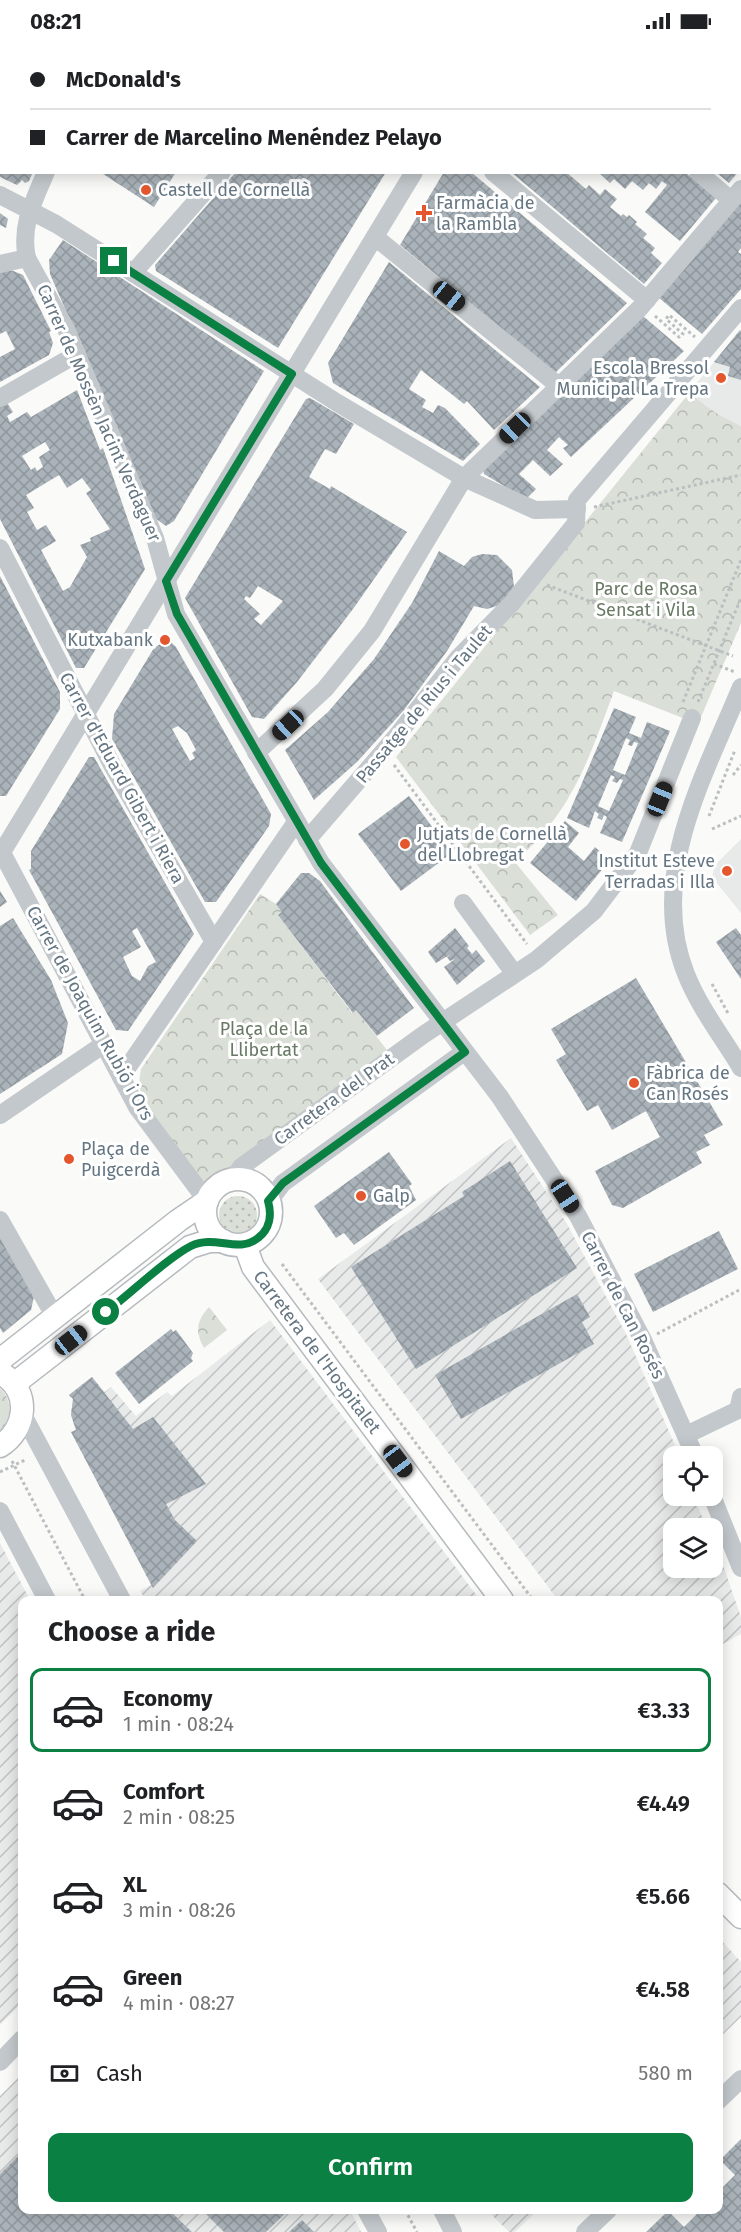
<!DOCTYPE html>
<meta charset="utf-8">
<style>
:root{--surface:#fff;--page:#f2f2f2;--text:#202124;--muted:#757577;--line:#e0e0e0;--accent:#0b8043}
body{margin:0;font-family:"Fira Sans",sans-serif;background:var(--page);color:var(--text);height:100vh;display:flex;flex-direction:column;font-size:22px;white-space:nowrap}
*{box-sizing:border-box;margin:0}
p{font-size:20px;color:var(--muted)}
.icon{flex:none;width:33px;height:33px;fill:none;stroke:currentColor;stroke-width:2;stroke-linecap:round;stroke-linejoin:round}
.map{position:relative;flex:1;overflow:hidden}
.sheet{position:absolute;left:18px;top:1554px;width:705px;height:618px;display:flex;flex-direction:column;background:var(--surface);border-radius:12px;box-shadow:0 3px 15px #0003}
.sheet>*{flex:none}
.guide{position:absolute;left:0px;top:0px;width:741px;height:132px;box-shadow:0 3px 15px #0003;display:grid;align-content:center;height:132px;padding:0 30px;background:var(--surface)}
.controls{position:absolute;left:663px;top:1404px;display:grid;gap:12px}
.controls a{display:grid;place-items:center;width:60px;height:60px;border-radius:12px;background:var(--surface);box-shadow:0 3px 15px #0003;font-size:30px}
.end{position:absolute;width:27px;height:27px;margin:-14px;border:8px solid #0b8043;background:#fff;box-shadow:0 0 0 3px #fff}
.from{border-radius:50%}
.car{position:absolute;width:18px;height:36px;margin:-18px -9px;border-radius:8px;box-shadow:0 0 4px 2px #0007;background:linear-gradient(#222 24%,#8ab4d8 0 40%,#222 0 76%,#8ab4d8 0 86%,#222 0)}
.guide b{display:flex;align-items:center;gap:21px;height:57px;font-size:22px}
.guide b+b{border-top:2px solid var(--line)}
.guide i{width:15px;height:15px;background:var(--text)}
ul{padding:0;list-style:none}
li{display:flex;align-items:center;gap:18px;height:84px;margin:0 12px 9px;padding:0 18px;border:3px solid transparent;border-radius:12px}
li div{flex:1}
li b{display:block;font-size:22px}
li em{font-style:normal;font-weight:600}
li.selected{border-color:var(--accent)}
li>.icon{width:54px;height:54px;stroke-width:1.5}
h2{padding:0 30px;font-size:27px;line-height:72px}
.pay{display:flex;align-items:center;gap:15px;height:66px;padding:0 30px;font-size:22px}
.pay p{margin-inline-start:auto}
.button{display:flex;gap:12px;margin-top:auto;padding:12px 30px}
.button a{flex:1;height:69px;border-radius:12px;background:var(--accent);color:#fff;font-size:24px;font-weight:600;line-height:69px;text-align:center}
.status{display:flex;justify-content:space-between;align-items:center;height:42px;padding:0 30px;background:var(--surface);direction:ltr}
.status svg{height:16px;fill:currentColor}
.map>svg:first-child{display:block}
</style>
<div class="status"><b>08:21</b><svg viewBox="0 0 49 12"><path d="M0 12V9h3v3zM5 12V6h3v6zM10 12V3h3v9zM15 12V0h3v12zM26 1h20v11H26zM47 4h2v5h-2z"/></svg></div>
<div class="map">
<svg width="741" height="2190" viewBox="0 0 741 2190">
<defs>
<pattern id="industrial-furrows" width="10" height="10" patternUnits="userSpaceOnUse" patternTransform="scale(1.5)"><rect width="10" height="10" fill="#e8e9e9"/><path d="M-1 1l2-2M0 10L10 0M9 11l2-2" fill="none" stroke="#c0c1c2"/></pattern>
<pattern id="grass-dots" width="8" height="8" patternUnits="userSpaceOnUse" patternTransform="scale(1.5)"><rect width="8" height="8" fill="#dadfd7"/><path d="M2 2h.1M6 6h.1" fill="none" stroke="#b4b9b4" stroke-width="1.8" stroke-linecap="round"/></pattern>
<pattern id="forest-crowns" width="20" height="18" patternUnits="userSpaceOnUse" patternTransform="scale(1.5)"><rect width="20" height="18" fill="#dadfd7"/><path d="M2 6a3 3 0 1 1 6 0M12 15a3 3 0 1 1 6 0" fill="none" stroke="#b4b9b4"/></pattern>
<pattern id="building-cross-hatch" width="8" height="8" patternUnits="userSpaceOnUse" patternTransform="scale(1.5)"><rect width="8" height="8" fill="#aab3b9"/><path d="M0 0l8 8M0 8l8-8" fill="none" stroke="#8e969c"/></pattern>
</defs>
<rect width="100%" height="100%" fill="#fafaf8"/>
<g fill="#e8e9e9">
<path d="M 740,22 L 741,127 L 740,129 Z"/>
<path d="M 740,288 L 741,290 L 741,384 L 716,371 L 689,351 Z"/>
<path d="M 741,797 L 741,871 L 712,835 L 715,823 Z"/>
</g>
<g fill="url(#industrial-furrows)">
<path d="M 511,1096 L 566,1180 L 626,1292 L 675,1403 L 678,1414 L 674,1414 L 674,1454 L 693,1454 L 707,1486 L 674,1486 L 674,1526 L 712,1526 L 713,1500 L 718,1509 L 741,1575 L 741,1592 L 719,1604 L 718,1558 L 558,1558 L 318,1237 Z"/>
<path d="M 270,1278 L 316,1339 L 480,1558 L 146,1558 L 140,1549 L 151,1543 L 71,1390 L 76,1388 L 71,1373 L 73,1357 L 69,1353 L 92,1335 L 105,1350 L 111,1345 L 136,1374 L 167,1350 L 172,1354 Z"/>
<path d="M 0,1501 L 30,1558 L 22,1558 L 22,1961 L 0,1983 Z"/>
<path d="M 719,1896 L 741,1920 L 741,1975 L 719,1996 Z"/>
<path d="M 22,2032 L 22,2168 L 350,2168 L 361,2190 L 0,2190 L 0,2054 Z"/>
<path d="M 487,2168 L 538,2168 L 515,2190 L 509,2190 Z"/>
</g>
<circle fill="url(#grass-dots)" cx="238" cy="1173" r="19"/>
<g fill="url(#forest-crowns)">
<path d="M 689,351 L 716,371 L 741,384 L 741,581 L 698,682 L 614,649 C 588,719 573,768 515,820 L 558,873 L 530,893 L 396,715 Z"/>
<path d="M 260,852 L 276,862 L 282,870 L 278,873 L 352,971 L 356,968 L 390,1012 L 210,1143 L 203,1141 C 184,1114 153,1080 141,1050 C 138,1042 140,1035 141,1027 Z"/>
<path d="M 209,1265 L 227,1288 L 204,1306 C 195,1290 196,1279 209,1265 Z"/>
<path d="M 0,1346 C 13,1359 12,1375 0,1389 Z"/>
</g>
<g fill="url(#building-cross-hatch)" fill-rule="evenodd">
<path d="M 0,130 L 33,130 L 29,139 L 25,141 L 22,138 L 17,143 L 0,135 Z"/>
<path d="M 100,130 L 176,130 L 154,165 Z"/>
<path d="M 236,130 L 386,130 L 278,306 L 156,229 L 155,223 Z"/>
<path d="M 444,130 L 471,130 L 627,261 L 555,331 L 400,203 Z"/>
<path d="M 511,130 L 566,130 L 586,147 L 589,143 L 600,153 L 605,147 L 617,157 L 610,165 L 621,174 L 623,172 L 627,175 L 629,173 L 637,180 L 635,182 L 647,192 L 643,196 L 655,206 L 651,211 L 662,221 L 644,242 Z"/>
<path d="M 598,130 L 685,130 L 716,156 L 680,199 L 645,170 L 667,143 L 662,139 L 656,147 L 649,141 L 643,148 L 632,139 L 625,147 L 614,137 L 610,141 Z"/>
<path d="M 716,130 L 738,130 L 729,141 Z"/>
<path d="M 741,158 L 741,206 L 738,210 L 741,212 L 741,247 L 702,292 L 658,255 Z"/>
<path d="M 0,171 L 8,177 L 6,186 L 0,183 Z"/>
<path d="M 63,198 L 264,329 L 174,479 L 166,484 L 156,477 L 50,232 L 49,218 Z"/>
<path d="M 389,220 L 540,345 L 494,388 L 467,359 L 464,362 L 421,328 L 409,347 L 426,358 L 422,365 L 433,371 L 438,363 L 445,366 L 480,402 L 463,419 L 333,341 L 328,321 Z"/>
<path d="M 11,228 L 23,233 L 51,289 L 49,290 L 53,301 L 49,313 L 0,340 L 0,315 L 15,307 L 6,289 L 0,292 L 0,231 Z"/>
<path d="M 643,274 L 684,309 L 571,415 L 563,406 L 568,403 L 559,395 L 547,408 L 563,422 L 550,434 L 533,418 L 519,432 L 536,447 L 526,457 L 484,432 L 483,426 Z"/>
<path d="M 740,288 L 741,290 L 741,338 L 728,334 L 730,325 L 714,320 Z"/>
<path d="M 77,348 L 100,408 L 103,406 L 145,527 L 84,626 L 76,626 L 0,477 L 0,360 L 5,358 L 13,370 L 7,374 L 10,380 L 27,370 L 31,375 ZM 45,400 L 50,408 L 39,415 L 43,425 L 37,429 L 35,425 L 31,428 L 22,414 ZM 59,433 L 67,446 L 82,436 L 91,448 L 86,451 L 110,487 L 90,496 L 91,499 L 80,503 L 87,515 L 70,545 L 63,549 L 41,508 L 56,499 L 46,483 L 37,488 L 27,470 L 34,466 L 26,453 Z"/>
<path d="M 310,356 L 354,382 L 336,412 L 325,407 L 309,435 L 330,447 L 331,444 L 407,490 L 353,567 L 297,640 L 264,677 L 252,675 L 185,556 L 306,357 ZM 258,544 L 283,559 L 261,583 L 254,577 L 260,572 L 244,557 L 246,554 L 250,556 Z"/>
<path d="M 439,509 L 464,524 L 472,515 L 482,512 L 497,513 L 512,528 L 514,545 L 500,563 L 487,567 L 474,564 L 447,609 L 404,668 L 357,720 L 314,758 L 285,708 L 328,670 L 374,617 L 412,561 Z"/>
<path d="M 0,534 L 60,650 L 60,667 L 6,754 L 0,754 Z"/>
<path d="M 163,600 L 172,601 L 176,605 L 271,772 L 269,784 L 216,860 L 205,860 L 112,697 L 114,672 L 154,606 ZM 178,684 L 187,691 L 196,708 L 192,711 L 195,716 L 190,719 L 172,687 Z"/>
<path d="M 614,666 L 636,675 L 629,691 L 641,696 L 647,680 L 670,689 L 622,800 L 600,791 L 607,775 L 604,773 L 602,778 L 597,776 L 599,772 L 595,769 L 589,786 L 567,776 ZM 626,696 L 630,698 L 628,703 L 632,704 L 634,700 L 638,701 L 625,733 L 613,728 ZM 611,733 L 615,735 L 612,739 L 617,741 L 620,737 L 623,738 L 609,769 L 598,764 Z"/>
<path d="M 89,715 L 94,715 L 194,892 L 128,989 L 116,988 L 29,828 L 31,827 L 31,809 ZM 137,886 L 156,920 L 148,924 L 140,939 L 132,934 L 123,915 L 141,905 L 132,889 Z"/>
<path d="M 409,754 L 452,811 L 401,849 L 358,792 Z"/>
<path d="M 565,779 L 579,791 L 568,805 L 584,819 L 595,805 L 610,818 L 576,859 L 530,821 Z"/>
<path d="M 301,831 L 309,831 L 320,839 L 414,966 L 377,994 L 356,968 L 353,971 L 278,873 L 282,870 L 276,862 Z"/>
<path d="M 0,849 L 7,860 L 0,865 Z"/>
<path d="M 13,876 L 51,938 L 68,981 L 62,1012 L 0,1052 L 0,884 Z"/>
<path d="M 455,886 L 469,904 L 467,906 L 472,912 L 476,908 L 485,919 L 457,943 L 444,925 L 455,917 L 450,919 L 447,915 L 451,912 L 436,921 L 428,910 Z"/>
<path d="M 736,886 L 741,893 L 741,937 L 716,900 Z"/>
<path d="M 636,936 L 723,1083 L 704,1093 L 710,1103 L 696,1110 L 702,1121 L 623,1166 L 612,1163 L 595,1129 L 660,1095 L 646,1069 L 612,1088 L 598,1063 L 587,1069 L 556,1018 L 566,1012 L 551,987 Z"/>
<path d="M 389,1110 L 412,1142 L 409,1144 L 416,1158 L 354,1203 L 344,1191 L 336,1196 L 314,1164 Z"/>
<path d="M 510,1119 L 577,1226 L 416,1327 L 351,1225 L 464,1154 L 462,1150 Z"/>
<path d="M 0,1189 L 35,1250 L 31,1268 L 3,1291 L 0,1286 Z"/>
<path d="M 719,1189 L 738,1227 L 653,1270 L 634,1232 Z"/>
<path d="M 577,1252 L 590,1275 L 582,1280 L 594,1302 L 461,1377 L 435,1333 Z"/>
<path d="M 171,1287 L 173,1290 L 176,1288 L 193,1311 L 191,1316 L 193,1319 L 139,1362 L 115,1331 Z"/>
<path d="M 92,1335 L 133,1387 L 153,1375 L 206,1442 L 166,1462 L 175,1478 L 197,1499 L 153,1546 L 71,1390 L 76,1388 L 71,1373 L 73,1357 L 69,1353 Z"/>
<path d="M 741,2097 L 741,2190 L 646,2190 L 668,2169 L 684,2185 L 701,2168 L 718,2168 L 718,2150 L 735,2133 L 720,2118 Z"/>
<path d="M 22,2110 L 22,2168 L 169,2168 L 192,2190 L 0,2190 L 0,2132 Z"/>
<path d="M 202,2168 L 289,2168 L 266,2190 L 224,2190 Z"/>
<path d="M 302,2178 L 314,2190 L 289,2190 Z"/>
</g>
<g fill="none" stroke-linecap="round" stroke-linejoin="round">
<defs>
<g id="major">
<circle cx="238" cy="1170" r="33"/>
<path d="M 245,1203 L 253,1225 L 502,1558"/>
<path d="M 0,1318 L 179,1178 L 207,1159"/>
<path d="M 14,1342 L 190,1205 L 209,1199 L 223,1199"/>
<path d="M 0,1404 C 26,1388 31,1351 4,1333"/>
<path d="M 718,1852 L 741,1875"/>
</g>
</defs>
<use href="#major" stroke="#b5babe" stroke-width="25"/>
<g stroke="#bbbfc2" stroke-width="3" stroke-dasharray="3 3" stroke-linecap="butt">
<path d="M 655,274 L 679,295 L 683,292 L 666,277 L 669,273 L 695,295"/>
<path d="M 594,465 L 741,433"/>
<path d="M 547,543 L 733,614"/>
<path d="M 714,622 L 735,630"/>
<path d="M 683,660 L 741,518"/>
<path d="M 698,660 L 741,556"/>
<path d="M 394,723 L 527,902"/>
<path d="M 733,733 L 741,723"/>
<path d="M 709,774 L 735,708"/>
<path d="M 712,787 L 741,774"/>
<path d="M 712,942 L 729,973"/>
<path d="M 282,1222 L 533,1558"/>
<path d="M 657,1292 L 741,1247"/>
<path d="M 12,1419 L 85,1558"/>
<path d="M 0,1430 L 27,1417"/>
<path d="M 405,2168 L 417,2190"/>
</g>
<g stroke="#c3c8cc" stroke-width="18">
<path d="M 341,0 L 343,2"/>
<path d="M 541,0 L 543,2"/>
<path d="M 144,2 L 145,0"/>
<path d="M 492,2 L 493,0"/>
<path d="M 46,130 C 34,158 20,184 27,216 L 66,287 L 155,496 L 176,572 L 321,821 L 500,1055 L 578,1174 L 643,1298 L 695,1414"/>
<path d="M 493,130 L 647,258"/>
<path d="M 698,130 L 731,158"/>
<path d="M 0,153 L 56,182 L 336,360 L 464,436 L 535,468 L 577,467"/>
<path d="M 375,195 L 559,344"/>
<path d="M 0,222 L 27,216"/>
<path d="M 133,231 L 222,130"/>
<path d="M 0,356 L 77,312"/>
<path d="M 0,506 L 112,723 L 214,900"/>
<path d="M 741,645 C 704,735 647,834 686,932 C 699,965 723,996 741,1026"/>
<path d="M 256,711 L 325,647 L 372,589 L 464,436 L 639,267 L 741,147"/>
<path d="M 307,798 L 395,696 L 458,616 L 512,561 L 576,481 L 577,458 L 741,266"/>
<path d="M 0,807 L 137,1065 L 207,1159"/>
<path d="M 2,810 L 414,130"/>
<path d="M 463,861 L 514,931"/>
<path d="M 121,1035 L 296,780"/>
<path d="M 0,1073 L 104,1002"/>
<path d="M 232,1139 L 241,1125 L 423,993 L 536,918 L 594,869 L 638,811 L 692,676"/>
<path d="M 269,1159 L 283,1141 L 464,1010"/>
<path d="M 0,1178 L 55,1275"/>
<path d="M 22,1371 L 122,1558"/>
<path d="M 686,1393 L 738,1368 L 741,1355"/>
<path d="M 712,1454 L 741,1526"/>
<path d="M 0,1469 L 47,1558"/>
<path d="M 0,2020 L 22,1997"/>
<path d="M 718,2059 L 741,2037"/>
<path d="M 366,2168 L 378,2190"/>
<path d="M 442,2168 L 453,2190"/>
<path d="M 585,2190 L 608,2168"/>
</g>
<use href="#major" stroke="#fff" stroke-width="22"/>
</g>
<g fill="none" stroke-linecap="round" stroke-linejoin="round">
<path stroke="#0b8043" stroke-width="8" d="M 106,1270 C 130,1252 167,1216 191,1204 C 215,1192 238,1212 258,1196 C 270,1187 272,1173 268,1159 L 283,1141 L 465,1010 L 321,821 L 177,572 L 166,539 L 292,332 L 114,219"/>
</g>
<g fill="#e4572e" stroke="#fff" stroke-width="2">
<circle cx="146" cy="148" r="6"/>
<path d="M421 162h6v6h6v6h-6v6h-6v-6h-6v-6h6z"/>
<circle cx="721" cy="336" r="6"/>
<circle cx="165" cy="598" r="6"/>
<circle cx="405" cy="802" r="6"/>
<circle cx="727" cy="829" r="6"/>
<circle cx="634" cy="1041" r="6"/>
<circle cx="69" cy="1117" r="6"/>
<circle cx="361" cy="1154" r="6"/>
</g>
<g text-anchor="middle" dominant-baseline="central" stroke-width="6" stroke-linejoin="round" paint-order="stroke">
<g font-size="18" fill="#657683" stroke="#fff" text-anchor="start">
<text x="158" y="148">Castell de Cornellà</text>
<text x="436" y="161">Farmàcia de<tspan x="436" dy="21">la Rambla</tspan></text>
<text x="709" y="326" text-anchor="end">Escola Bressol<tspan x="709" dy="21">Municipal La Trepa</tspan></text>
<text x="153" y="598" text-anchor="end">Kutxabank</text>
<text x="417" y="792">Jutjats de Cornellà<tspan x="417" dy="21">del Llobregat</tspan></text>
<text x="715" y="819" text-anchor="end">Institut Esteve<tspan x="715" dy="21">Terradas i Illa</tspan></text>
<text x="646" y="1031">Fàbrica de<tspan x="646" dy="21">Can Rosés</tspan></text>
<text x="81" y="1107">Plaça de<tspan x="81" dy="21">Puigcerdà</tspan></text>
<text x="373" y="1154">Galp</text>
</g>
<g font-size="18" fill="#657683" stroke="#fff">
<text transform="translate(99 371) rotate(66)">Carrer de Mossèn Jacint Verdaguer</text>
<text transform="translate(424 662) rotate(-50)">Passatge de Rius i Taulet</text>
<text transform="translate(122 736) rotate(61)">Carrer d'Eduard Gibert i Riera</text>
<text transform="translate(90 971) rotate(61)">Carrer de Joaquim Rubió i Ors</text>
<text transform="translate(334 1057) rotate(-36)">Carretera del Prat</text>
<text transform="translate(623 1263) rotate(63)">Carrer de Can Rosés</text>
<text transform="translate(317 1310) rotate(53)">Carretera de l'Hospitalet</text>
</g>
<g font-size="18" fill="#687a64" stroke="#fff">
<text x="646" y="547">Parc de Rosa<tspan x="646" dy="21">Sensat i Vila</tspan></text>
<text x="264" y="987">Plaça de la<tspan x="264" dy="21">Llibertat</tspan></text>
</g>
</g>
</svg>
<div class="controls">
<a><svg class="icon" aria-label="locate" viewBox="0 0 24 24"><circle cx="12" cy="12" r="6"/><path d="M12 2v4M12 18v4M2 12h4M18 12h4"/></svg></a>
<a><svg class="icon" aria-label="layers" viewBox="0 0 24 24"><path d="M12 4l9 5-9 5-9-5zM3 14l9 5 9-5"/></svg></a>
</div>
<i class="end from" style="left:106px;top:1270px"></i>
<i class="end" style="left:114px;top:219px"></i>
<i class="car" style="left:449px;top:254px;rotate:129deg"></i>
<i class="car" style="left:515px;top:386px;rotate:226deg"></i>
<i class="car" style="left:288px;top:683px;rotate:227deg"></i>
<i class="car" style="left:660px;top:757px;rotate:22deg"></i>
<i class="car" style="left:565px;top:1154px;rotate:147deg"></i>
<i class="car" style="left:71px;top:1298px;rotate:52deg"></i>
<i class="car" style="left:398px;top:1419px;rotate:143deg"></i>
<div class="guide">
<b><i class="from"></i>McDonald's</b>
<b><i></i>Carrer de Marcelino Menéndez Pelayo</b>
</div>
<section class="sheet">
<h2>Choose a ride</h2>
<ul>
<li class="selected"><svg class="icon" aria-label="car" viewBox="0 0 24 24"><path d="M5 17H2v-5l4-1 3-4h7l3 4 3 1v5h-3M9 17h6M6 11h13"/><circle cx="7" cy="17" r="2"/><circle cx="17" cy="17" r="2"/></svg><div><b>Economy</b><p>1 min · 08:24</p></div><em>€3.33</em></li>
<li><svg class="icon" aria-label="car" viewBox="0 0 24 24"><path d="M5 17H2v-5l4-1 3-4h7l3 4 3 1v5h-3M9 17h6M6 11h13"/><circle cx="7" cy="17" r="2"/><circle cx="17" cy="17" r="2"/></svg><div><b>Comfort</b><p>2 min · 08:25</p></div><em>€4.49</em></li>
<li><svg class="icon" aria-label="car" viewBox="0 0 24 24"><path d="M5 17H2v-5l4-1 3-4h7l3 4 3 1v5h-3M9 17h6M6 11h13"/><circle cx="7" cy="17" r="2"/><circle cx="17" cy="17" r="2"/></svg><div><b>XL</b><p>3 min · 08:26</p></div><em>€5.66</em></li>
<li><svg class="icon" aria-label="car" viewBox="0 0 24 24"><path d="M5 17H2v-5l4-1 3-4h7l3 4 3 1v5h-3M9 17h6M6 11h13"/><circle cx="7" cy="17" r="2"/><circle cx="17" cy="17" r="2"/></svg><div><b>Green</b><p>4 min · 08:27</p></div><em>€4.58</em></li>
</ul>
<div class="pay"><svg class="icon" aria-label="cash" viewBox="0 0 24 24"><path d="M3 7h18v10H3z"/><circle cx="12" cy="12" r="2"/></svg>Cash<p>580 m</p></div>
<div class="button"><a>Confirm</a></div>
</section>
</div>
